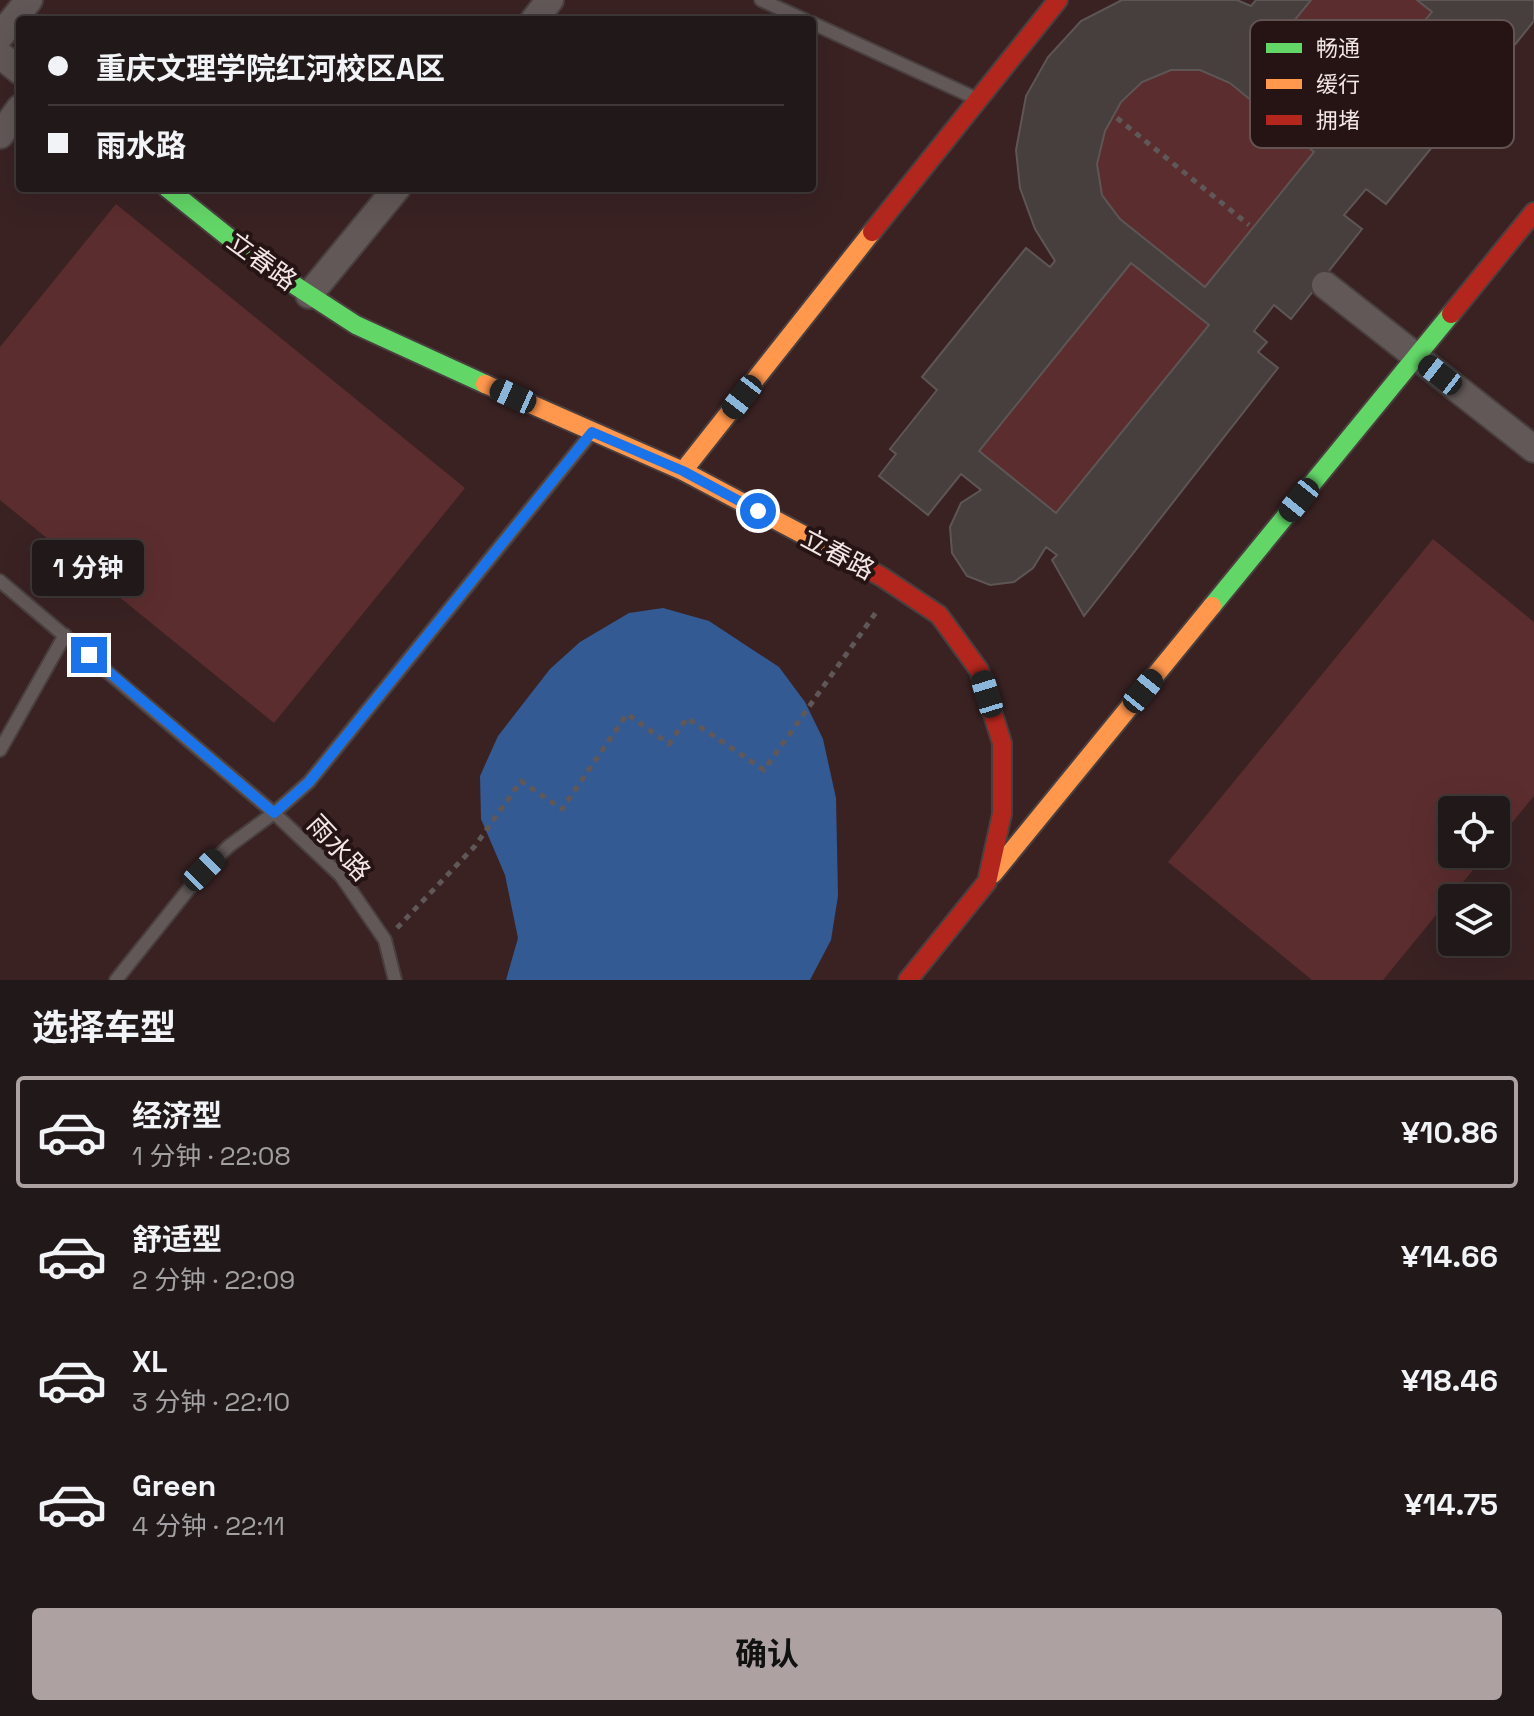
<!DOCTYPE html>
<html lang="zh">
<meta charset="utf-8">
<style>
:root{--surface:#211919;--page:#292222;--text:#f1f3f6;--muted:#a2a0a2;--line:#3e3838;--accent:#ada1a1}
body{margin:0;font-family:"Space Grotesk","Noto Sans SC",sans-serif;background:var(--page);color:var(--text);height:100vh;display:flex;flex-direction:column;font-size:30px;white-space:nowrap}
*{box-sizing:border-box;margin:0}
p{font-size:26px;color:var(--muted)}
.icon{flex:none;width:44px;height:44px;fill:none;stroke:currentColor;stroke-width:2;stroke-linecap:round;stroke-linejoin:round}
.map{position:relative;height:980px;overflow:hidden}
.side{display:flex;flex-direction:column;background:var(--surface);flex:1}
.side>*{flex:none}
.hud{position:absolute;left:16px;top:16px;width:800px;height:176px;border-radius:8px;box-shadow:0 8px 32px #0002,0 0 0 2px var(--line);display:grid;align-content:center;height:176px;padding:0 32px;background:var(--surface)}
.buttons{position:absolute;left:1438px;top:796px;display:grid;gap:16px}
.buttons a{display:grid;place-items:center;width:72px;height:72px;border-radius:8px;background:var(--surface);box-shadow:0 8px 32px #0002,0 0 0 2px var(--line);font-size:40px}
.end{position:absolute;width:36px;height:36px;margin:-18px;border:10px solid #1a73e8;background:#fff;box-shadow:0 0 0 4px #fff}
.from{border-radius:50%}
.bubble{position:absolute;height:56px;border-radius:8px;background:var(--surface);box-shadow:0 8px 32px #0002,0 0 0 2px var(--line);font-size:26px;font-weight:700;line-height:56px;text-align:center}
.car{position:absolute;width:24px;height:48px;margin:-24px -12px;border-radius:10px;box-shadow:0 0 6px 2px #0007;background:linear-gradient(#222 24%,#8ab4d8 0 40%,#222 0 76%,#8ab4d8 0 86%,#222 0)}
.hud b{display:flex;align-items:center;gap:28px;height:76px;font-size:30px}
.hud b+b{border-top:2px solid var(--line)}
.hud i{width:20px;height:20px;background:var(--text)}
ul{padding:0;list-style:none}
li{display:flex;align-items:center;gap:24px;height:112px;margin:0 16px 12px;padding:0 16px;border:4px solid transparent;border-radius:8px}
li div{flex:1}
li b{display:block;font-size:30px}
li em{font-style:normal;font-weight:700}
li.active{border-color:var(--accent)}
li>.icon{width:72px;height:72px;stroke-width:1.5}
h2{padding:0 32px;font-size:36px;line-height:96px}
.primary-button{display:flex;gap:16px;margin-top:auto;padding:16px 32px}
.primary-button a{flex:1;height:92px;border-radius:8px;background:var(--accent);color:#111;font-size:32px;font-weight:700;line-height:92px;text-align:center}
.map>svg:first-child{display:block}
</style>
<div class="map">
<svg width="1534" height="980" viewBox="0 0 1534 980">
<rect width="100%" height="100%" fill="#2c2121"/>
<path fill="#3a2223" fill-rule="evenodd" d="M 0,0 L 1534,0 L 1534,980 L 0,980 ZM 20,20 L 812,20 L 812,188 L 20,188 ZM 1452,810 L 1496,810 L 1496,854 L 1452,854 ZM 1452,898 L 1496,898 L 1496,942 L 1452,942 Z"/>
<g fill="#5c2d2f">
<path d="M 1311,0 L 1417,0 L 1432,12 L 1330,136 L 1273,89 L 1305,51 L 1284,33 Z"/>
<path d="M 1171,70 L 1200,70 L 1230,83 L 1314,152 L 1205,287 L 1120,219 L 1102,195 L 1097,164 L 1105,131 L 1121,102 L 1142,82 Z"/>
<path d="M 116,204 L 465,488 L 274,723 L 0,500 L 0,347 Z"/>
<path d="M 1131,263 L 1209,325 L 1056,513 L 979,451 Z"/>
<path d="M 1433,539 L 1534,622 L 1534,796 L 1496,842 L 1496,810 L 1452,810 L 1452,854 L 1486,854 L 1383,980 L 1312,980 L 1168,862 Z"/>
</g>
<path fill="#335a93" d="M 663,608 L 709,621 L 779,667 L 805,702 L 823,739 L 836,798 L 838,896 L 831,940 L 810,980 L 506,980 L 518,938 L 505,875 L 481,819 L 480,776 L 498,736 L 550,669 L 580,642 L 629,613 Z"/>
<path fill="#473e3e" stroke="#5e5555" stroke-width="2" fill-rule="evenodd" d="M 1122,0 L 1237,0 L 1251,6 L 1256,0 L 1311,0 L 1284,33 L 1305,50 L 1273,89 L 1330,136 L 1432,12 L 1417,0 L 1534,0 L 1534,21 L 1386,204 L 1366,189 L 1344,215 L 1362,229 L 1291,319 L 1274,305 L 1254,331 L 1267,342 L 1258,352 L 1278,368 L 1084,616 L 1052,560 L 1057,555 L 1046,547 L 1033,568 L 1014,582 L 990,585 L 967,576 L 952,553 L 950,527 L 961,503 L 981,490 L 961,474 L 928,515 L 879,476 L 896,454 L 890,449 L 937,390 L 922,377 L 1026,248 L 1050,267 L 1055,261 L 1035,229 L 1020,188 L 1016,150 L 1026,96 L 1048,57 L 1081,21 ZM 1171,70 L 1200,70 L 1230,83 L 1314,152 L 1205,287 L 1120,219 L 1102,195 L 1097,164 L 1105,131 L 1121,102 L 1142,82 ZM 1131,263 L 1209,325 L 1056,513 L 979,451 Z"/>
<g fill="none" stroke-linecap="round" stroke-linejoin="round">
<defs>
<g id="lane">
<path d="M 761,0 L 805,20"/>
<path d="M 812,23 L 973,97"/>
<path d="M 0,581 L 274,813 L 341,876 L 385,940 L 395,980"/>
<path d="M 0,750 L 65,635"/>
<path d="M 116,980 L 204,870 L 229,846 L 274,813 L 309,782 L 590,435"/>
</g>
<g id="street">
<path d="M 534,20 L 550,0"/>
<path d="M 0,36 L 29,0"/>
<path d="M 0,55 L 20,71"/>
<path d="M 0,135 L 20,108"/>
<path d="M 1325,285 L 1534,449"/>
<path d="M 309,295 L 397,188"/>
</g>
<g id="fast">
<path d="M 167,188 L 262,264 L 356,325 L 485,384"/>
<path d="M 1212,606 L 1451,314"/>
</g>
<g id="slow">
<path d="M 485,384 L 683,471 L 849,559"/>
<path d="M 683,471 L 872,232"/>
<path d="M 993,874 L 1212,606"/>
</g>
<g id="jam">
<path d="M 872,232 L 1058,0"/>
<path d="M 1451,314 L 1534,212"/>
<path d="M 849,559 L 882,577 L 939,615 L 979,670 L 1002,743 L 1002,814 L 987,882 L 908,980"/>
</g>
</defs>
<use href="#lane" stroke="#493f3f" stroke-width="16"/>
<use href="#street" stroke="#493f3f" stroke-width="30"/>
<use href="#fast" stroke="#493f3f" stroke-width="22"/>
<use href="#slow" stroke="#493f3f" stroke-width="22"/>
<use href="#jam" stroke="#493f3f" stroke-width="22"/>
<g stroke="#605858" stroke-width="5" stroke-dasharray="6 6" stroke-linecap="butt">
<path d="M 1117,118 L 1249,225"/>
<path d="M 397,928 L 475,846 L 521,781 L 562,809 L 627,714 L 669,744 L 687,718 L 764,770 L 877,611"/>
</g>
<use href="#lane" stroke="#625858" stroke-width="12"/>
<use href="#street" stroke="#625858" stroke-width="26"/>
<use href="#fast" stroke="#63d668" stroke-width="18"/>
<use href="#slow" stroke="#ff974d" stroke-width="18"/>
<use href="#jam" stroke="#b3261e" stroke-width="18"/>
</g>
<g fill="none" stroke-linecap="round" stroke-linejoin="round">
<path stroke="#1a73e8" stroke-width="10" d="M 89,655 L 274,813 L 309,782 L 592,432 L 683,471 L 758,511"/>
</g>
<g text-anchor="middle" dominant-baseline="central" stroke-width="8" stroke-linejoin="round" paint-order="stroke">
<g font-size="26" fill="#f3e6e6" stroke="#261414">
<text transform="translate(262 261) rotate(36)">立春路</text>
<text transform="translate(838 554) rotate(28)">立春路</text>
<text transform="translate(339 848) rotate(47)">雨水路</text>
</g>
</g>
<rect x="1250" y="20" width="264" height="128" rx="12" fill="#261414" stroke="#645353" stroke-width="2"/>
<rect x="1266" y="43" width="36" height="10" fill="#63d668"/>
<rect x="1266" y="79" width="36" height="10" fill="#ff974d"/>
<rect x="1266" y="115" width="36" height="10" fill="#b3261e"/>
<g font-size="22" fill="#f3e6e6">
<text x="1316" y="56">畅通</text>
<text x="1316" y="92">缓行</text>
<text x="1316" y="128">拥堵</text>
</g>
</svg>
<div class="buttons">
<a><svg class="icon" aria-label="locate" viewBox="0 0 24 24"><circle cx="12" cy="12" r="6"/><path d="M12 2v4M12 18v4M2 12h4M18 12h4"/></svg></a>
<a><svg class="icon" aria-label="layers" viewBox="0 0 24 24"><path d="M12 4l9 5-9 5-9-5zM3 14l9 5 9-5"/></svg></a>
</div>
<i class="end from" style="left:758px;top:511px"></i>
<i class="end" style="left:89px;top:655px"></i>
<div class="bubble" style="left:32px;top:540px;width:112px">1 分钟</div>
<i class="car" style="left:1440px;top:375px;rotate:308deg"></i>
<i class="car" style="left:513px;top:396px;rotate:294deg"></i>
<i class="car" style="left:742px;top:397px;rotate:218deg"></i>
<i class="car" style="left:1299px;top:500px;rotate:219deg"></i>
<i class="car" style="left:1143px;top:691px;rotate:39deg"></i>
<i class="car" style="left:987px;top:694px;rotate:343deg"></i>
<i class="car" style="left:204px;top:870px;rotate:45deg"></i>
<div class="hud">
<b><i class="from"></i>重庆文理学院红河校区A区</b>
<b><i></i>雨水路</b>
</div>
</div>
<section class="side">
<h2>选择车型</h2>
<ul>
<li class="active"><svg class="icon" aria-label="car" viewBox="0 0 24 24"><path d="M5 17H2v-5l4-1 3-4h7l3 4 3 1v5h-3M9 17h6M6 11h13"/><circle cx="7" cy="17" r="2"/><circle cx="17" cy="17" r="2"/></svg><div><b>经济型</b><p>1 分钟 · 22:08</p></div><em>¥10.86</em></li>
<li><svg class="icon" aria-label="car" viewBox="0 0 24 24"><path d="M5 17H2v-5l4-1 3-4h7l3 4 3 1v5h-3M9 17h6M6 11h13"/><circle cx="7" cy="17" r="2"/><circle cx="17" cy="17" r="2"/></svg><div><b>舒适型</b><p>2 分钟 · 22:09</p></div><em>¥14.66</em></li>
<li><svg class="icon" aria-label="car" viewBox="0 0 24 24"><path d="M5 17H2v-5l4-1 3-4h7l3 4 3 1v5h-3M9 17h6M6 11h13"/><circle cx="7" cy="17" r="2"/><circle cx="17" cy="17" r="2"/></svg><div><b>XL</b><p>3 分钟 · 22:10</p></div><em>¥18.46</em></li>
<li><svg class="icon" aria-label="car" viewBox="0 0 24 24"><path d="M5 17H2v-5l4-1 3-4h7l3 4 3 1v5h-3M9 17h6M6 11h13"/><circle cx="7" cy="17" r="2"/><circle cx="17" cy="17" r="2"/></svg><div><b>Green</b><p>4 分钟 · 22:11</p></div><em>¥14.75</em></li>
</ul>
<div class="primary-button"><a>确认</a></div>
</section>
